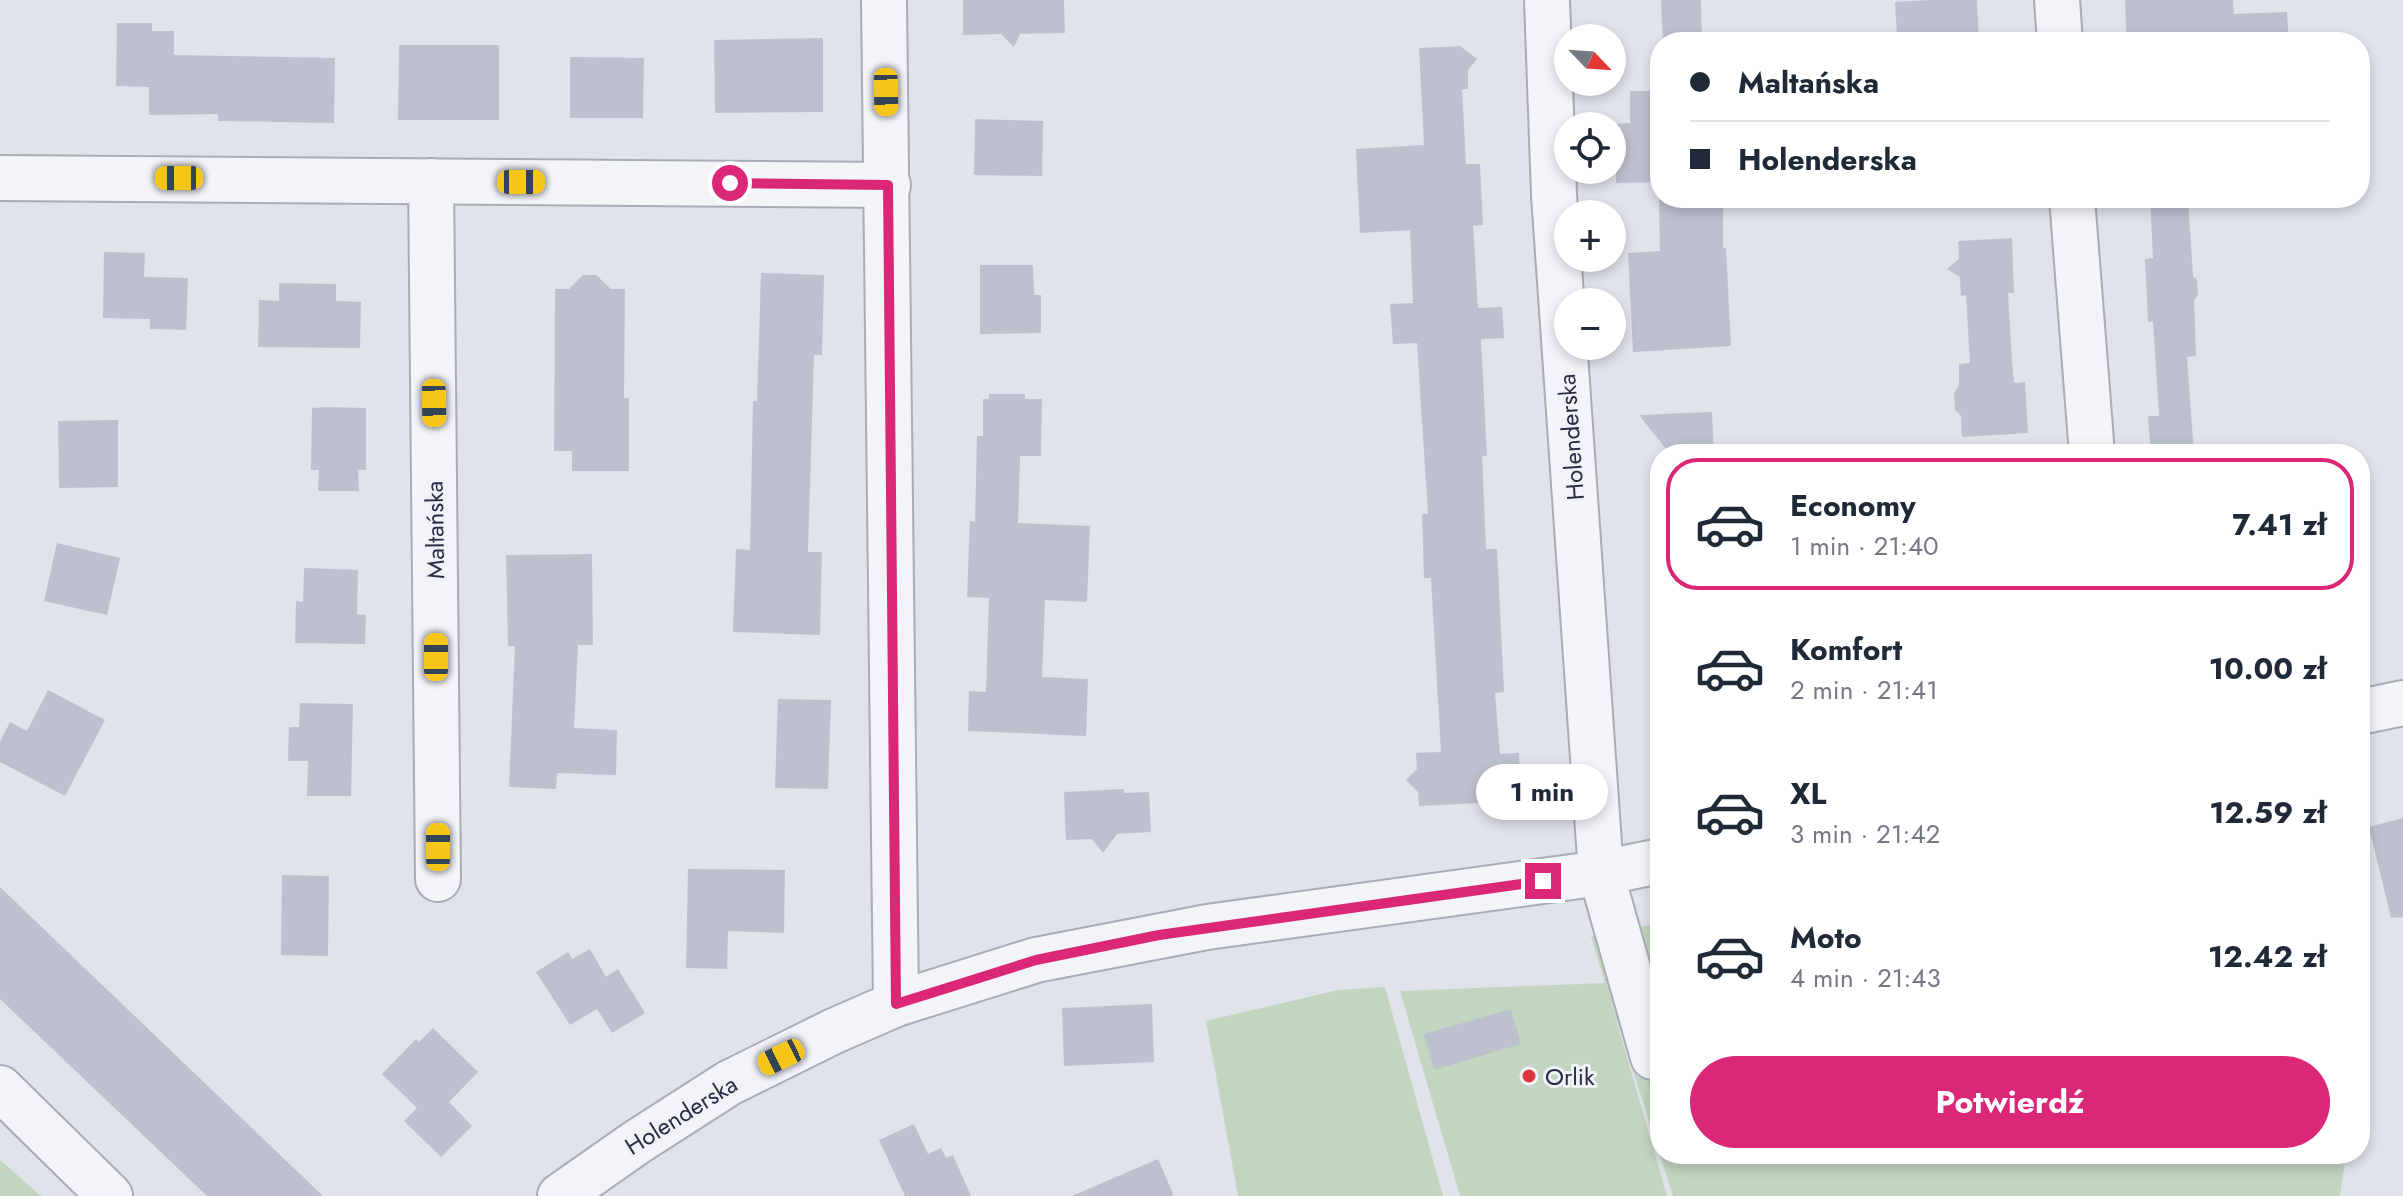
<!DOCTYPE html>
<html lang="pl">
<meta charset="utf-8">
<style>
:root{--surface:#fff;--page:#f6f6f7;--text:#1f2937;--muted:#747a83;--line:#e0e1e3;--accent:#db2777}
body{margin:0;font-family:Jost,sans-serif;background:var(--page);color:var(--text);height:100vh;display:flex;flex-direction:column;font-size:30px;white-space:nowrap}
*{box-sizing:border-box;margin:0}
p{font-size:26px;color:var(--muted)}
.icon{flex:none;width:44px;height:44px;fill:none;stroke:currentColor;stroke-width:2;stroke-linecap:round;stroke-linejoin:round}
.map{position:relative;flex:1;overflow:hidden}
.drawer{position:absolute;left:1650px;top:444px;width:720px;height:720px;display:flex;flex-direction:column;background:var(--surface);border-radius:32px;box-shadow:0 4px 12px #0003}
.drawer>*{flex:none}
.top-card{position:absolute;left:1650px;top:32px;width:720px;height:176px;border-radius:32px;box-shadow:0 4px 12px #0003;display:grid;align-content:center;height:176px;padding:0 40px;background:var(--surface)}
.needle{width:52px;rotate:115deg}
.buttons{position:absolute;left:1554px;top:24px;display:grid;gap:16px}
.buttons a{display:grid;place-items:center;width:72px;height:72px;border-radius:50%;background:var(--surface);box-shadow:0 4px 12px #0003;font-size:40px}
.end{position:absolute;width:36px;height:36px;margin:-18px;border:10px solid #db2777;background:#fff;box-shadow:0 0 0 4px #fff}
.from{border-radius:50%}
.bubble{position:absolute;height:56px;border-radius:28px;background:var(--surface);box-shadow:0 4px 12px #0003;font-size:26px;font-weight:700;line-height:56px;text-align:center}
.car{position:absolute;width:24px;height:48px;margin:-24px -12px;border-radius:10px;box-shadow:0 0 6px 2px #0007;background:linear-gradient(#f5c518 24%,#345 0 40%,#f5c518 0 76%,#345 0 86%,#f5c518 0)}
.top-card b{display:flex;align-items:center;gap:28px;height:76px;font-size:30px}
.top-card b+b{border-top:2px solid var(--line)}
.top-card i{width:20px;height:20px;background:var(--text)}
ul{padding:14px 0 0;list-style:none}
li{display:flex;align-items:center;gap:24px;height:132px;margin:0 16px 12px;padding:0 24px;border:4px solid transparent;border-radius:32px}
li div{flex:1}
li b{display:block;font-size:30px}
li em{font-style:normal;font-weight:700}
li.selected{border-color:var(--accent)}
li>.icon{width:72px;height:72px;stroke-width:1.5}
.primary-button{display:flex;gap:16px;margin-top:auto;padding:16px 40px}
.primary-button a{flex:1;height:92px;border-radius:48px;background:var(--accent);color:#fff;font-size:32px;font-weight:700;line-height:92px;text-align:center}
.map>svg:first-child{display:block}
</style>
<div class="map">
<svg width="2403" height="1196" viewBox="0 0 2403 1196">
<rect width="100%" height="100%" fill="#e0e3ea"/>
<g fill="#c3d5c0">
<path d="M 1660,923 L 1660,1154 L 2346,1154 L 2340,1196 L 1673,1196 L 1611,1002 L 1667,1196 L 1460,1196 L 1400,991 L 1605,983 L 1591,936 Z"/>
<path d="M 1385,987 L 1443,1196 L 1238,1196 L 1206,1021 L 1338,990 Z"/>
<path d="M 0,1160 L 41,1196 L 0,1196 Z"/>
</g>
<g fill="#bdc1ce">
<path d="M 963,0 L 1064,0 L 1065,33 L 1020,34 L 1014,47 L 1001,34 L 963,35 Z"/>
<path d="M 1661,0 L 1701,0 L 1702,42 L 1663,42 Z"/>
<path d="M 1930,0 L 1977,0 L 1979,42 L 1921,42 L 1921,36 L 1897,38 L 1895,2 Z"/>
<path d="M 2125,0 L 2233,0 L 2234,14 L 2287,12 L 2289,42 L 2127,42 Z"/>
<path d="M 117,23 L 152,23 L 152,31 L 174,31 L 174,55 L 335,58 L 334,123 L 218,121 L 218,114 L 149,115 L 149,87 L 116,86 Z"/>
<path d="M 823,38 L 823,112 L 715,113 L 714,40 Z"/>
<path d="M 399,45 L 499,45 L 499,120 L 398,120 Z"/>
<path d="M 1460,46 L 1477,59 L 1468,70 L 1468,89 L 1462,89 L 1466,164 L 1480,164 L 1483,225 L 1473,226 L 1478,308 L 1502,307 L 1504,338 L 1481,339 L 1487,456 L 1482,456 L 1486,549 L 1497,549 L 1504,692 L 1495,693 L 1500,754 L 1519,753 L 1521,795 L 1503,797 L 1502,802 L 1419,806 L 1418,792 L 1406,780 L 1417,769 L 1416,753 L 1441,752 L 1431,578 L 1424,578 L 1422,514 L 1428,514 L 1417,343 L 1393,344 L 1390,304 L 1413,303 L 1410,230 L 1360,233 L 1356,149 L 1424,145 L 1419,48 Z"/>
<path d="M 570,57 L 644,58 L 643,118 L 570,118 Z"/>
<path d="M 1630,91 L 1660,91 L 1660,182 L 1616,183 L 1616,124 L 1630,123 Z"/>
<path d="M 975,119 L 1043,121 L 1042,176 L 974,175 Z"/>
<path d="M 1659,198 L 1723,198 L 1723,248 L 1726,248 L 1731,346 L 1633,352 L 1628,253 L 1660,251 Z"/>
<path d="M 2150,198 L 2188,198 L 2193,276 L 2197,280 L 2198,295 L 2194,300 L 2196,356 L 2187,357 L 2194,454 L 2151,454 L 2148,416 L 2159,416 L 2153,321 L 2148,322 L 2145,259 L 2153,258 Z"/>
<path d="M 2012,238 L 2014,293 L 2008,293 L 2012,360 L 2014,383 L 2025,382 L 2028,433 L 1962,437 L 1961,416 L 1955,410 L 1954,393 L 1959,386 L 1959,364 L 1970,363 L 1966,295 L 1961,296 L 1960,277 L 1947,269 L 1959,259 L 1958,241 Z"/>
<path d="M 104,252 L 145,253 L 144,277 L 188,278 L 186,330 L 150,329 L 150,319 L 103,318 Z"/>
<path d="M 980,265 L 1033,265 L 1034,295 L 1041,295 L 1041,333 L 980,334 Z"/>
<path d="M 761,273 L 824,275 L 822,355 L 814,355 L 808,552 L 822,552 L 820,635 L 733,632 L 736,549 L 750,550 L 753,401 L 757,401 Z"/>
<path d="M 583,275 L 596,275 L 611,289 L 625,289 L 624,398 L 629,398 L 629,471 L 572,471 L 572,451 L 554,451 L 555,289 L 569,289 Z"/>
<path d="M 279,283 L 336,284 L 336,301 L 361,302 L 360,348 L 258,347 L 259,300 L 279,301 Z"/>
<path d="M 989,394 L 1025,394 L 1025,399 L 1042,399 L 1041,456 L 1020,456 L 1018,523 L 1090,526 L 1087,602 L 1045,600 L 1042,677 L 1088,679 L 1086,736 L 968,731 L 969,691 L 986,692 L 989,598 L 967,597 L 970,521 L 975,522 L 977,436 L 983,436 L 983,399 L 989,399 Z"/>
<path d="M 328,407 L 366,408 L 366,470 L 358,470 L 359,491 L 318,491 L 319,470 L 311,470 L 312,408 Z"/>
<path d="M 1712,412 L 1714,454 L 1670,454 L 1639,415 Z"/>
<path d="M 118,420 L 118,487 L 59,488 L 58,421 Z"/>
<path d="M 57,543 L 120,558 L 107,615 L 44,601 Z"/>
<path d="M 592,554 L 593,645 L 578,645 L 574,728 L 617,730 L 616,775 L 557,773 L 556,789 L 509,787 L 515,646 L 508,646 L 506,555 Z"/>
<path d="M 304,568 L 358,570 L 357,614 L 366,615 L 365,644 L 295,643 L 296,601 L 303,602 Z"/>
<path d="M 48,690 L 105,720 L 65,796 L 0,762 L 0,742 L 10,722 L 27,731 Z"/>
<path d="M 778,699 L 831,700 L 828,789 L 775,788 Z"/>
<path d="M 300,703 L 353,704 L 351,796 L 307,796 L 308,761 L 288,761 L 289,727 L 299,727 Z"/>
<path d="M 1124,789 L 1124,793 L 1149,792 L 1151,832 L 1117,834 L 1103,853 L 1092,839 L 1066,840 L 1064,792 Z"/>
<path d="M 2403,818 L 2403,917 L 2391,918 L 2369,827 Z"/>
<path d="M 688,869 L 785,870 L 784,933 L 728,931 L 727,969 L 686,968 Z"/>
<path d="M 282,875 L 329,876 L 328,956 L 281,955 Z"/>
<path d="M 0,887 L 74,958 L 323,1196 L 207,1196 L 0,999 Z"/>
<path d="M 590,949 L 606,977 L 618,969 L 645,1013 L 612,1033 L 597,1009 L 570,1025 L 536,972 L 568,952 L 572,959 Z"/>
<path d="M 1152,1004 L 1154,1062 L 1064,1066 L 1062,1008 Z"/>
<path d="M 1511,1009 L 1521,1044 L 1434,1070 L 1424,1034 Z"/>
<path d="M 433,1028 L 478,1072 L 449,1102 L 472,1126 L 441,1157 L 404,1121 L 417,1108 L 382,1074 L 416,1039 L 419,1042 Z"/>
<path d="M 914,1124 L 928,1154 L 941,1148 L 946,1158 L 953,1155 L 971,1196 L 905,1196 L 879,1140 Z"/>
<path d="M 1158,1159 L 1174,1196 L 1072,1196 Z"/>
</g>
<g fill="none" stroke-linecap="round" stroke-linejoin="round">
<defs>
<g id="minor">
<path d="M 884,0 L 896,1004"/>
<path d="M 1547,0 L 1554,195 L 1601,873 L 1653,1057"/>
<path d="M 2057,0 L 2060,42"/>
<path d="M 0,178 L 888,185"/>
<path d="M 431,181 L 438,879"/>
<path d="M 2072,198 L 2092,454"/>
<path d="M 2360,712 L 2403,703"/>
<path d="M 0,1088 L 110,1196"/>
<path d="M 560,1196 L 637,1142 L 729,1083 L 834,1031 L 896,1004 L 1036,960 L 1207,927 L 1601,873 L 1660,861"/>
</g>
</defs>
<use href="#minor" stroke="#a8adb8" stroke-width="48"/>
<use href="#minor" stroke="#f3f4f8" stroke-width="44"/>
</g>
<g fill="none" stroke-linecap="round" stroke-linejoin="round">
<path stroke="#db2777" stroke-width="10" d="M 730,183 L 888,185 L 896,1004 L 1036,960 L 1159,935 L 1543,881"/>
</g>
<circle fill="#da3a3f" stroke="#f0f2f7" stroke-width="3" cx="1529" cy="1076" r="8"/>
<g text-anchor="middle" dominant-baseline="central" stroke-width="6" stroke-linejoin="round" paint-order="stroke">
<g font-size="24" fill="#272e43" stroke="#f0f2f7">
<text transform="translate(1571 437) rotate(-94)">Holenderska</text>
<text transform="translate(435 530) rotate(-91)">Maltańska</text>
<text transform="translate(681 1115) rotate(-32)">Holenderska</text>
</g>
<g font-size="24" fill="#272e43" stroke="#f0f2f7" text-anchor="start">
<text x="1545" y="1076">Orlik</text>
</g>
</g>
</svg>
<div class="buttons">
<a><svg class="needle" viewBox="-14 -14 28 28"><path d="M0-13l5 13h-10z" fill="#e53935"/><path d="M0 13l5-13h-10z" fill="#747a83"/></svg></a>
<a><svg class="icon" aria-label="locate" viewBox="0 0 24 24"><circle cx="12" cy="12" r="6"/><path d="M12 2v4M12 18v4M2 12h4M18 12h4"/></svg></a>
<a>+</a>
<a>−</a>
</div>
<i class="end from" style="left:730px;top:183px"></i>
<i class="end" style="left:1543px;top:881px"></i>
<div class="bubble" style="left:1476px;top:764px;width:132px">1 min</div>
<i class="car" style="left:886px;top:92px;rotate:179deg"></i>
<i class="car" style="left:179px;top:178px;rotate:270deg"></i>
<i class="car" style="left:521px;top:182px;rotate:90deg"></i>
<i class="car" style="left:434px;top:403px;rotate:179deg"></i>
<i class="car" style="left:436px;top:657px;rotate:0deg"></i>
<i class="car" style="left:438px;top:847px;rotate:0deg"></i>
<i class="car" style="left:781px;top:1057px;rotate:244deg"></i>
<div class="top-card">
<b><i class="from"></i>Maltańska</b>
<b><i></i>Holenderska</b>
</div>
<section class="drawer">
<ul>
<li class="selected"><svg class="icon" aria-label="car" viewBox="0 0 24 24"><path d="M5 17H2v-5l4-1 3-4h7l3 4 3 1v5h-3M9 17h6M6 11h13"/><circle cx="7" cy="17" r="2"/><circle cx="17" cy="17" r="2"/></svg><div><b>Economy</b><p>1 min · 21:40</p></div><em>7.41 zł</em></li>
<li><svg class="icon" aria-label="car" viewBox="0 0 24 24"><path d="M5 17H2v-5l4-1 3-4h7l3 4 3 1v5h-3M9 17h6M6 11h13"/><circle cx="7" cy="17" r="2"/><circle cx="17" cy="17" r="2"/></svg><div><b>Komfort</b><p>2 min · 21:41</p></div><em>10.00 zł</em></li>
<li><svg class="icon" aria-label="car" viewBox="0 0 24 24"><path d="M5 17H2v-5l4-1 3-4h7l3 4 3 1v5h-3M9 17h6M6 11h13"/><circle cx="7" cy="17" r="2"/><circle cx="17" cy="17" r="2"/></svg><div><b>XL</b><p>3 min · 21:42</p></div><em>12.59 zł</em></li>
<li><svg class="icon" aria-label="car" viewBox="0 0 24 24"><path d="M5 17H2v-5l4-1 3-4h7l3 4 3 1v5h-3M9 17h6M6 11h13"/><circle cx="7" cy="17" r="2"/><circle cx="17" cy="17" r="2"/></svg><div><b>Moto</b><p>4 min · 21:43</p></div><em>12.42 zł</em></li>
</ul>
<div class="primary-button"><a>Potwierdź</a></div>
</section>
</div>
